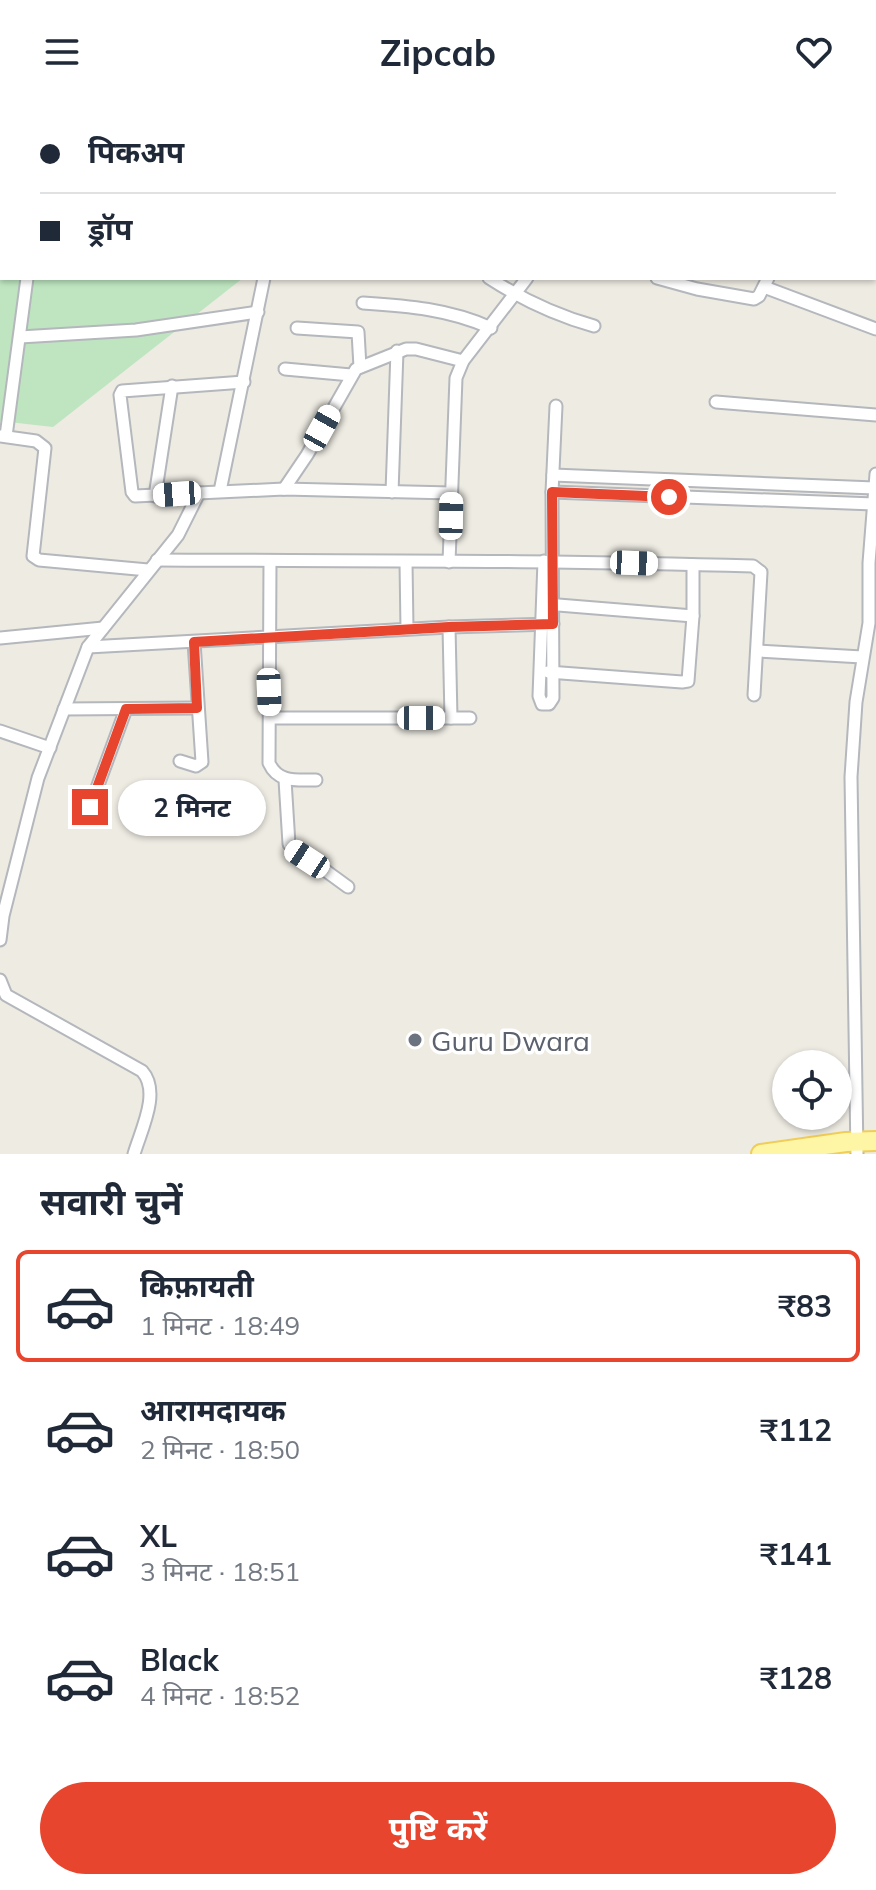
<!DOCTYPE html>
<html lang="hi">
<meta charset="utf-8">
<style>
:root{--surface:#fff;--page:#f2f2f3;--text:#1f2937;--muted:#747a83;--line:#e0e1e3;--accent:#e7452d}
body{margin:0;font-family:Mulish,"Noto Sans Devanagari",sans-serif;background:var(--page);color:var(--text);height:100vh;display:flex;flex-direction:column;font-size:30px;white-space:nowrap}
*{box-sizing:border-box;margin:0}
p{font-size:26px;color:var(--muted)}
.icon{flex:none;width:44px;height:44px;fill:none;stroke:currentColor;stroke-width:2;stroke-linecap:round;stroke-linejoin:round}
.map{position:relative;height:1050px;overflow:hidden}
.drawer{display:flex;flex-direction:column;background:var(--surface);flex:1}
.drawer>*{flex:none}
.top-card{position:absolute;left:0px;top:0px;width:876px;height:176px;box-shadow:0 2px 6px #0004;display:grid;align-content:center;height:176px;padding:0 40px;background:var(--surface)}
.controls{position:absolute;left:772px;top:946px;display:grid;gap:16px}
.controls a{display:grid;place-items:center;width:80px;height:80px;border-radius:50%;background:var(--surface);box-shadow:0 2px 6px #0004;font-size:40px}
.end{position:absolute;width:36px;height:36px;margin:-18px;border:10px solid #e7452d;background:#fff;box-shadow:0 0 0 4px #fff}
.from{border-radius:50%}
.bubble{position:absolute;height:56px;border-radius:28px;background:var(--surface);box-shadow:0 2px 6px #0004;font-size:26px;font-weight:700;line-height:56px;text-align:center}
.car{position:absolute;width:24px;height:48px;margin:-24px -12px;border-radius:10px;box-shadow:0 0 6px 2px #0007;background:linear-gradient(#fff 24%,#345 0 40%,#fff 0 76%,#345 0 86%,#fff 0)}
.top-card b{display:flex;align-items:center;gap:28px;height:76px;font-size:30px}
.top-card b+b{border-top:2px solid var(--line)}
.top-card i{width:20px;height:20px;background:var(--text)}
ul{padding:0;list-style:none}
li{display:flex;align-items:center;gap:24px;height:112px;margin:0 16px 12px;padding:0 24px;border:4px solid transparent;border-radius:12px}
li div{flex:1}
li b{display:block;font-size:30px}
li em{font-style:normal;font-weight:700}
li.current{border-color:var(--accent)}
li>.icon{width:72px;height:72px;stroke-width:1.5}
h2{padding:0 40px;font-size:36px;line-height:96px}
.action{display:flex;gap:16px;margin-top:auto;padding:16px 40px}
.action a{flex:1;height:92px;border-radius:48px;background:var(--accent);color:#fff;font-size:32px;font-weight:700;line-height:92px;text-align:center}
header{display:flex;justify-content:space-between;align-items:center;height:104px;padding:0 40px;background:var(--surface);font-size:36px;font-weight:700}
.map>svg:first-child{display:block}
</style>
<header><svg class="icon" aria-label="menu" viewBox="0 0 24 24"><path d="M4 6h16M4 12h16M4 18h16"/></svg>Zipcab<svg class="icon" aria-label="heart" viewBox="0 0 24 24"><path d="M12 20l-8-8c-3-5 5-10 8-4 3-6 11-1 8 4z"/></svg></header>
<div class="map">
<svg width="876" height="1050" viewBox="0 0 876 1050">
<rect width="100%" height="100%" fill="#edebe2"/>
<path fill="#bee5c0" d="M 0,0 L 537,0 L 2,2 L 2,174 L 243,174 L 53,323 L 0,317 Z"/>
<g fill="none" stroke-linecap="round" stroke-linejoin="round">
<defs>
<g id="minor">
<path d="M 834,2 L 836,0"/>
<path d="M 874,56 L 876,57"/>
<path d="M 489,174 C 523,196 555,211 594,222"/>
<path d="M 657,174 L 697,185 L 754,195 L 759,192 L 768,174"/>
<path d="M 764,183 L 876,225"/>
<path d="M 363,199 C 408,202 449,205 491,224"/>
<path d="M 297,224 L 358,228 L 360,263"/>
<path d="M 20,233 L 136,226 L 258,208"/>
<path d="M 285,265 L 351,271"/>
<path d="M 244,278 L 122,287 L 120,291 L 132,388 L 135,392 L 284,385 L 451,389"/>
<path d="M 716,298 L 876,311"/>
<path d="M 0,332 L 36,337 L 45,344 L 33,452 L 39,456 L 148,466"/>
<path d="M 6,332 L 27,174"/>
<path d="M 553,371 L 874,384"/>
<path d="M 284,385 L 307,351 L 356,265 L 406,245 L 416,245 L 463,257"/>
<path d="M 220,387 L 264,174"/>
<path d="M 392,388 L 397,247"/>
<path d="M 552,388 L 874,400"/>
<path d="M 155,392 L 172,282"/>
<path d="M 157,456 C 356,457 554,456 753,462 L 761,468 L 754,591"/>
<path d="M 270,457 L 269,659 C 278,679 296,676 316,676"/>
<path d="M 544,457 L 539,592 L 542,600 L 549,600 L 553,594 L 552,388 L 556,302"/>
<path d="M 406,458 L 407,525"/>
<path d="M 449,458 L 456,274 L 463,257 L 527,174"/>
<path d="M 546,500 L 693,512"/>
<path d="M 449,523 L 451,614"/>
<path d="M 0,534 L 103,524"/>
<path d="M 88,543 L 449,523 L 553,520"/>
<path d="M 759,547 L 862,553"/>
<path d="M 548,568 L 682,578 L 688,577 L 693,512 L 693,461"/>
<path d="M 64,605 L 197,604"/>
<path d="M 270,614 L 470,614"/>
<path d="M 0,627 L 50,644"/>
<path d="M 180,657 L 196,662 L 202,658 L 194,538"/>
<path d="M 285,676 L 289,740 L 348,783"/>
<path d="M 90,703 L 126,605"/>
<path d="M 0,836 L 3,812 L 38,674 L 88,543 L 178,431 L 199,389"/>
<path d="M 0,876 L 6,891 L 142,967 C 161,988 141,1026 134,1050"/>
<path d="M 857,1050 L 851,673 L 856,598 L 869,519 L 869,459 L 876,370"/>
</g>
<path id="primary" d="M 761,1050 L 846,1038 L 876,1037"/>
</defs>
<use href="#minor" stroke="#b4b7bc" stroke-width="15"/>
<use href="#primary" stroke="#f0cd58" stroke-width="22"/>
<use href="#minor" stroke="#fff" stroke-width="11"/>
<use href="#primary" stroke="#fef5a5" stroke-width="18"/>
</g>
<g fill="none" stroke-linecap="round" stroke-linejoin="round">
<path stroke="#e7452d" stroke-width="10" d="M 90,703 L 126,605 L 197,604 L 194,538 L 449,523 L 553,520 L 552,388 L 669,393"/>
</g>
<circle fill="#6b7280" stroke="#fff" stroke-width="3" cx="415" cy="936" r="8"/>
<g text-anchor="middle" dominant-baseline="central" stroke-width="7" stroke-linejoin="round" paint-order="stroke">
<g font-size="28" fill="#5b616d" stroke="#fff" text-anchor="start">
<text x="431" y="936">Guru Dwara</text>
</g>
</g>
</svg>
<div class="controls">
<a><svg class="icon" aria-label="locate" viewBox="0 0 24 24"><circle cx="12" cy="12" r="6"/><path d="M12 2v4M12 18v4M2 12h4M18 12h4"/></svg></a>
</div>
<i class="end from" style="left:669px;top:393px"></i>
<i class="end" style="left:90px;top:703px"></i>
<div class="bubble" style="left:118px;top:676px;width:148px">2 मिनट</div>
<i class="car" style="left:322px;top:324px;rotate:29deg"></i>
<i class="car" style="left:177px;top:390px;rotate:266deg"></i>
<i class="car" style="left:451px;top:412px;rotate:1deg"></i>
<i class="car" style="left:634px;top:459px;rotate:92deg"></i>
<i class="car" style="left:269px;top:588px;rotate:178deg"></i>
<i class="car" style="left:421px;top:614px;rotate:90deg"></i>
<i class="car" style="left:307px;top:755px;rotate:303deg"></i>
<div class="top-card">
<b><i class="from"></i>पिकअप</b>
<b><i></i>ड्रॉप</b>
</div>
</div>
<section class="drawer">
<h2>सवारी चुनें</h2>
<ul>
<li class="current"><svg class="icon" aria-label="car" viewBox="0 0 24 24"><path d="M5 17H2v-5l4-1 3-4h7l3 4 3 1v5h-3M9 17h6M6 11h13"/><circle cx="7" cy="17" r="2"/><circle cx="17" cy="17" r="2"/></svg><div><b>किफ़ायती</b><p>1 मिनट · 18:49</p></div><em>₹83</em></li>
<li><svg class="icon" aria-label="car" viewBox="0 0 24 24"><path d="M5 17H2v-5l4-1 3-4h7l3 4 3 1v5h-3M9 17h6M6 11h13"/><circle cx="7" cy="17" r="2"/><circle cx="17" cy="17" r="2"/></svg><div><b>आरामदायक</b><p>2 मिनट · 18:50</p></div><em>₹112</em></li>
<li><svg class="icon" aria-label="car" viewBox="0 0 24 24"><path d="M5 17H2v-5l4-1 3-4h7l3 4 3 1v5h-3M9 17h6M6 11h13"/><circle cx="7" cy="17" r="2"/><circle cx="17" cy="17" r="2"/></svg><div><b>XL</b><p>3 मिनट · 18:51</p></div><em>₹141</em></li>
<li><svg class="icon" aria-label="car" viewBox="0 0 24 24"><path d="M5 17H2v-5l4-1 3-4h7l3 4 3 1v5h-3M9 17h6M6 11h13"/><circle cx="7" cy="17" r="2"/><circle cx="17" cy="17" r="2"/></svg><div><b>Black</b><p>4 मिनट · 18:52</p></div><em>₹128</em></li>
</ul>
<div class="action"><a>पुष्टि करें</a></div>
</section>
